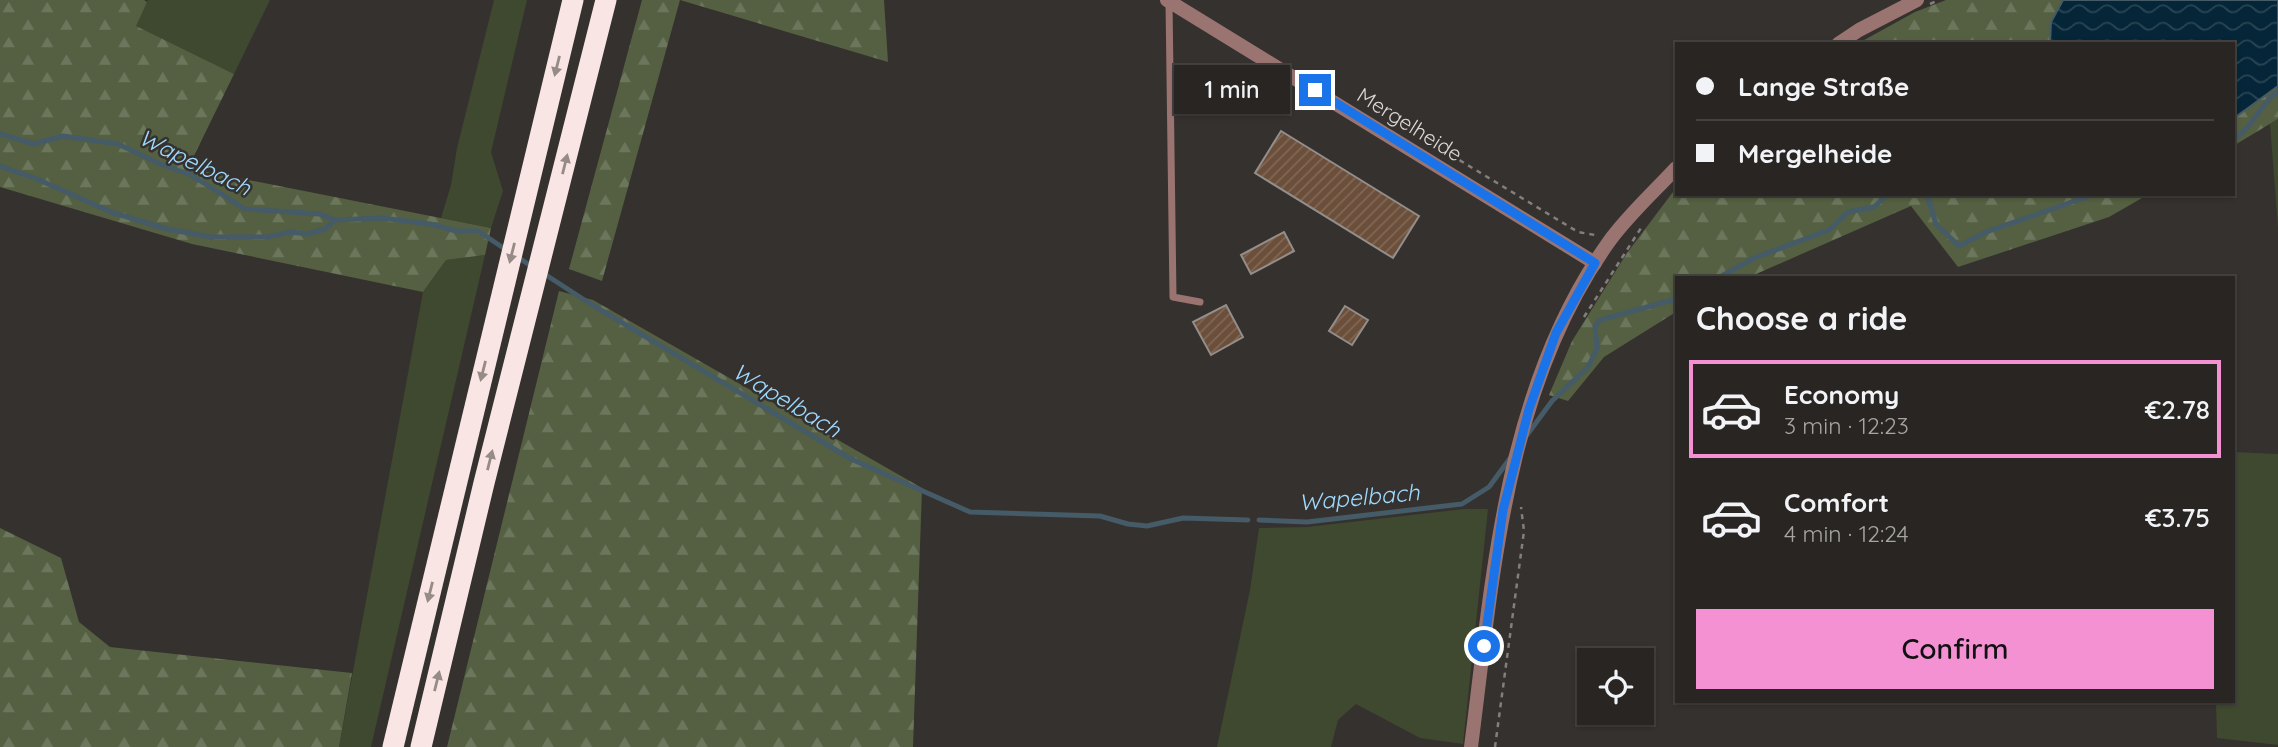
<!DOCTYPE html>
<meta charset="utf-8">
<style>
:root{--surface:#282522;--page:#302d2a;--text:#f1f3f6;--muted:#a5a5a5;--line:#444240;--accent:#f491d3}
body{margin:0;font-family:Quicksand,sans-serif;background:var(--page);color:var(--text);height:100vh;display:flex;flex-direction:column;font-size:26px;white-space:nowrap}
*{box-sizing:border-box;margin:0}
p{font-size:23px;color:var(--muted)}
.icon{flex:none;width:38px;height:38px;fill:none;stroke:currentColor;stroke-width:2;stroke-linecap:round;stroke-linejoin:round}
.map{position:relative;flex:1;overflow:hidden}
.sheet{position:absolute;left:1675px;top:276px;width:560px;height:427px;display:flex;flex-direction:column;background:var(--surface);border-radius:0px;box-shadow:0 2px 5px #0004,0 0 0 2px var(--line)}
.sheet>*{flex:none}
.banner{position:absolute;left:1675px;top:42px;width:560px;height:154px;border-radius:0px;box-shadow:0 2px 5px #0004,0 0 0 2px var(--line);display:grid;align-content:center;height:154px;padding:0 21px;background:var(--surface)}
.fabs{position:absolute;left:1577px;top:648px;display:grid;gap:14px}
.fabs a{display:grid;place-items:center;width:77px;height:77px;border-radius:0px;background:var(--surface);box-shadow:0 2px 5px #0004,0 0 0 2px var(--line);font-size:35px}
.end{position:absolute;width:32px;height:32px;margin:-16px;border:9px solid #1a73e8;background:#fff;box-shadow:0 0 0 4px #fff}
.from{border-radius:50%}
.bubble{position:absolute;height:49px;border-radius:0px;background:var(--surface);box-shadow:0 2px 5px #0004,0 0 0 2px var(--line);font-size:23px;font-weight:600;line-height:49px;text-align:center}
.banner b{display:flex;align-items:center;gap:24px;height:66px;font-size:26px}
.banner b+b{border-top:2px solid var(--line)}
.banner i{width:18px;height:18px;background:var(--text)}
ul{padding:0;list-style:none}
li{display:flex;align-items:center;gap:21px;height:98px;margin:0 14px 10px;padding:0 7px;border:4px solid transparent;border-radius:0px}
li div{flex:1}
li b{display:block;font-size:26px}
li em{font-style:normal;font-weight:600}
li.selected{border-color:var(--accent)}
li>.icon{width:63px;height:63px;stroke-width:1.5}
h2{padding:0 21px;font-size:32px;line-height:84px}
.action{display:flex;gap:14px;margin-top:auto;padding:14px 21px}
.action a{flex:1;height:80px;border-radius:0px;background:var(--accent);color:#111;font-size:28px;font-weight:600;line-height:80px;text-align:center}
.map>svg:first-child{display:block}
</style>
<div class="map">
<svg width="2278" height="747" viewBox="0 0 2278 747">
<defs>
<pattern id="forest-firs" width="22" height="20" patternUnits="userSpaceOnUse" patternTransform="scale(1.75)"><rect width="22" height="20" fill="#546041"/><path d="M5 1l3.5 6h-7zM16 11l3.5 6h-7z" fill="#6c765c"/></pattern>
<pattern id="water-waves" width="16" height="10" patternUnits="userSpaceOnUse" patternTransform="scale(1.75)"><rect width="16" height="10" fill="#052638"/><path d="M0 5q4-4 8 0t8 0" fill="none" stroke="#294554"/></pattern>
<pattern id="building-hatch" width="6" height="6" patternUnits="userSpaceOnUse" patternTransform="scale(1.75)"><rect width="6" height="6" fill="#6b4f3a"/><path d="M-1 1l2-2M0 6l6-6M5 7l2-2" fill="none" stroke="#806856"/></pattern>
</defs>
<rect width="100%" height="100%" fill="#35312e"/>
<g fill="#3f492f">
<path d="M 148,0 L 270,0 L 234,74 L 135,26 Z"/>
<path d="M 494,0 L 527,0 L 491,152 L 503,191 L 491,228 L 441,218 L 451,185 L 457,148 Z"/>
<path d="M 2278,119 L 2278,228 L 2270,124 Z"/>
<path d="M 485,255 L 371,747 L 339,747 L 423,292 L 446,260 Z"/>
<path d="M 2233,452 L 2278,454 L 2278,745 L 2217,738 L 2216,702 L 2233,702 Z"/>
<path d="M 1464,509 L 1488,509 L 1463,744 L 1420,738 L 1356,704 L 1338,720 L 1331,747 L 1217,747 L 1250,590 L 1259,528 L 1307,527 Z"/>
</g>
<g fill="url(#forest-firs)">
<path d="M 0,0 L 144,0 L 147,2 L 136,26 L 234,74 L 188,168 L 491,228 L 485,255 L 446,260 L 423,292 L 192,244 L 0,187 Z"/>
<path d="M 642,0 L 884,0 L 888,62 L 680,0 L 602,281 L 569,269 Z"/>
<path d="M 1946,0 L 2063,0 L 2051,22 L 2050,44 L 1857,44 L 1915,12 Z"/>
<path d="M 2278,86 L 2278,119 L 2233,146 L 2233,119 Z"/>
<path d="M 1676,188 L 1676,194 L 2149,194 L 2109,217 L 1958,267 L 1911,206 L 1747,278 L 1676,278 L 1676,312 L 1604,357 L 1568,401 L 1549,395 L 1572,341 L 1627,253 Z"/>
<path d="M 559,291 L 593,300 L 922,488 L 913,747 L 447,747 Z"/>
<path d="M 0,528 L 61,558 L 79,622 L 110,647 L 352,673 L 339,747 L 0,747 Z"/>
</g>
<path fill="url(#water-waves)" stroke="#455b67" stroke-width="2" d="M 2063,0 L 2278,0 L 2278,86 L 2233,119 L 2233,44 L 2050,44 L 2051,22 Z"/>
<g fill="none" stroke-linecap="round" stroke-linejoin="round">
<g stroke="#455b67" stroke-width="5">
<path d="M 0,134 L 34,144 L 63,136 L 118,144 L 160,164 L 191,175 L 245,209 L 320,214 L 335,220 L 382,218 L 430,224 L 456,231 L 478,231 L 508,251"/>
<path d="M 2233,139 C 2253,129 2259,104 2278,92"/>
<path d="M 0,166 L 37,179 L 111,212 L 167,229 L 211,237 L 267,237 L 291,232 L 307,234 L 325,229 L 335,220"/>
<path d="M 1927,194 L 1936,224 L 1959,246 L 1986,232 L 2095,194"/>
<path d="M 2103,194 L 2117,194"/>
<path d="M 516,256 L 534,268"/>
<path d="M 543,273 L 589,303 L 851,459 L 970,512 L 1100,516 L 1128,524 L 1147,526 L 1183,518 L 1248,520"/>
<path d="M 1718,278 L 1754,258 L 1829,230 L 1848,212 L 1874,207 L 1888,194"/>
<path d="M 1527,435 L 1552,401 L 1588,367 L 1597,349 L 1595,327 L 1600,320 L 1676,299"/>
<path d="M 1259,520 L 1307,522 L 1462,504 L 1489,487 L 1511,457"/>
</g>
</g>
<g fill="url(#building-hatch)" stroke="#948e8b" stroke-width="2">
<path d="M 1281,131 L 1419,216 L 1393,258 L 1255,173 Z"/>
<path d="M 1284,232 L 1294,251 L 1251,274 L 1241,255 Z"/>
<path d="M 1226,305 L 1243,337 L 1211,355 L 1193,322 Z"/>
<path d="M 1345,306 L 1368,320 L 1352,345 L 1329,331 Z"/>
</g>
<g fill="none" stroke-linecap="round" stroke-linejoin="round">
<g stroke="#827f7c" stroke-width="2.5" stroke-dasharray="5 5" stroke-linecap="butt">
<path d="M 1930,4 L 1939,0"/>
<path d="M 1451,155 L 1578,232 L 1595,235"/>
<path d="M 1584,317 L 1641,228"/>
<path d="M 1495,747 L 1524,531 L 1521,507"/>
</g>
<path stroke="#9a7470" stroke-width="7" d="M 1169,2 L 1173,297 L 1200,302"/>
<path stroke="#9a7470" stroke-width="14" d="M 1167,0 L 1595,263"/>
<g stroke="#9a7470" stroke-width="14">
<path d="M 1838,44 L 1859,30 L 1917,0"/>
<path d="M 1471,747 C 1493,576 1505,388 1608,243 C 1627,216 1654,192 1676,168"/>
</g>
<g stroke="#f9e5e3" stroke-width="21">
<path d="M 393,747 L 573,0"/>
<path d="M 421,747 L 484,483 L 606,0"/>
</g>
</g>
<defs><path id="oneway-solid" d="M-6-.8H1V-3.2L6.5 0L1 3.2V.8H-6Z" transform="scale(1.75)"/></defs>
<g fill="#978b88">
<use href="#oneway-solid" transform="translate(557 66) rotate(104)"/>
<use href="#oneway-solid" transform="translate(565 164) rotate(-76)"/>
<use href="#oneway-solid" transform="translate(512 253) rotate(104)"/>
<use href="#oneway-solid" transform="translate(483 371) rotate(104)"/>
<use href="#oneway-solid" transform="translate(490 460) rotate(-76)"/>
<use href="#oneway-solid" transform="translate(430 592) rotate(104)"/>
<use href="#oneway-solid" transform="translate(437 681) rotate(-76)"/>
</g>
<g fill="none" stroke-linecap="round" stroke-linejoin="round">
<path stroke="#1a73e8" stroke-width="9" d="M 1315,90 L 1595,263 L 1556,333 L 1529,409 L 1503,510 L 1484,646"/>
</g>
<g text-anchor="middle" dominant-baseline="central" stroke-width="5" stroke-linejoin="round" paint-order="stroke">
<g font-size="21" fill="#dbd8d6" stroke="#35312e">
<text transform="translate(1410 124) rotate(32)">Mergelheide</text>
</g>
<g font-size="23" font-style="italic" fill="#9ed9ff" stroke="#35312e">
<text transform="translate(195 162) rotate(26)">Wapelbach</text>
<text transform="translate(787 400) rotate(31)">Wapelbach</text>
<text transform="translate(1359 497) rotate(-5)">Wapelbach</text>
</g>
</g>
</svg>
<div class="fabs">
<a><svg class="icon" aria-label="locate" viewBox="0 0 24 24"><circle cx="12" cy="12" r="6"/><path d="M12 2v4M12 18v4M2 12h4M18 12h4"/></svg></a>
</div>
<i class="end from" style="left:1484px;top:646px"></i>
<i class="end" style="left:1315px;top:90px"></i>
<div class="bubble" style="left:1174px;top:65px;width:116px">1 min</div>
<div class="banner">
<b><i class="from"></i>Lange Straße</b>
<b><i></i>Mergelheide</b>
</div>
<section class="sheet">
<h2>Choose a ride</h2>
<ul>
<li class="selected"><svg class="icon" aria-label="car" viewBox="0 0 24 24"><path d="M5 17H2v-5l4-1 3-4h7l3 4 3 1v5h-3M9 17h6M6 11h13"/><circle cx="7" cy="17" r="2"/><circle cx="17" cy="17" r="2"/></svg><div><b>Economy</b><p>3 min · 12:23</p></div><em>€2.78</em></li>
<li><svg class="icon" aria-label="car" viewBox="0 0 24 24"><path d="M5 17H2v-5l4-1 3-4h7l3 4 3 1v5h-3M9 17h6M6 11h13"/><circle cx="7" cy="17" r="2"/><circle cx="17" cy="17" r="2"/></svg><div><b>Comfort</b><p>4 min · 12:24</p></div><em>€3.75</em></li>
</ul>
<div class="action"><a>Confirm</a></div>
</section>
</div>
